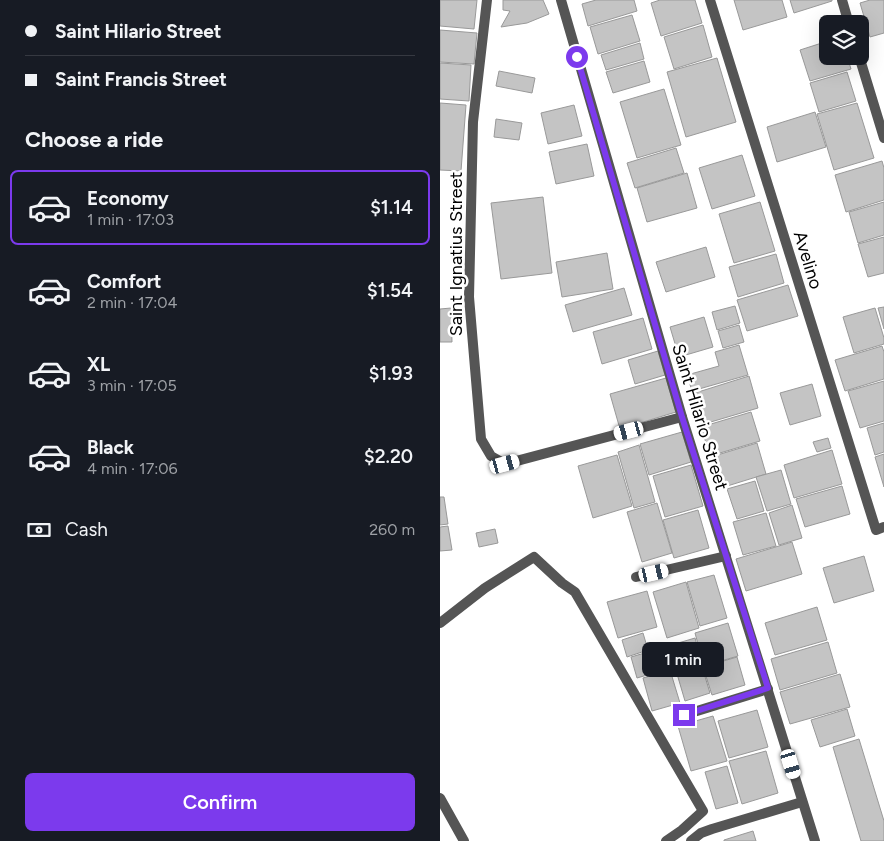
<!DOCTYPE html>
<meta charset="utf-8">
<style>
:root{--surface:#171b24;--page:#20242c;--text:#f1f3f6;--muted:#9ea1a6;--line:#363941;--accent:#7c3aed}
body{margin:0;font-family:Figtree,sans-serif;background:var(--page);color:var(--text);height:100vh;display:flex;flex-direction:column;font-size:19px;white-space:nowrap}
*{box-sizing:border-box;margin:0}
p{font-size:16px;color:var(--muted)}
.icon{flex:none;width:28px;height:28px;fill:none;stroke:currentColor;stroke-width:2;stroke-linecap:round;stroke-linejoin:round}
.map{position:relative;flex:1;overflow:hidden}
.details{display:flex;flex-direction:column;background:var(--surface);width:440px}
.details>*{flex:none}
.guide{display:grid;align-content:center;height:110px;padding:0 25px;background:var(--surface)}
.buttons{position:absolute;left:379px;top:15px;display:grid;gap:10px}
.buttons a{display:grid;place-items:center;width:50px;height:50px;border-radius:8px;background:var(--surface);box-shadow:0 5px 20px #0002;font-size:25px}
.end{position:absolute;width:22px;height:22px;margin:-11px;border:6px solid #7c3aed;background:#fff;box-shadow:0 0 0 2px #fff}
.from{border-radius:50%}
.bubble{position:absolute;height:35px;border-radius:8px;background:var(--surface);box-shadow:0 5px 20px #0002;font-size:16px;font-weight:600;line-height:35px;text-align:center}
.car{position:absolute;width:15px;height:30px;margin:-15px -8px;border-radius:6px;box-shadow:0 0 4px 1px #0007;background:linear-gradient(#fff 24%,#345 0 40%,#fff 0 76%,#345 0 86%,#fff 0)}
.guide b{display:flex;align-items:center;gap:18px;height:48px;font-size:19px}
.guide b+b{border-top:1px solid var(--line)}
.guide i{width:12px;height:12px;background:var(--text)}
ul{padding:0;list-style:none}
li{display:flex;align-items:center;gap:15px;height:75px;margin:0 10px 8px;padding:0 15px;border:2px solid transparent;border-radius:8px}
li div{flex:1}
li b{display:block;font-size:19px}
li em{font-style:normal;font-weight:600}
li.active{border-color:var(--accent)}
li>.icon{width:45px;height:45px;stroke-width:1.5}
h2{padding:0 25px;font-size:22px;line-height:60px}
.pay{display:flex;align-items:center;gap:12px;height:55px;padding:0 25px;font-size:19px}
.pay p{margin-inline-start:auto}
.action{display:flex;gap:10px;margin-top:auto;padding:10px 25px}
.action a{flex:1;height:58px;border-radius:8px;background:var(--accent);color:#fff;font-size:20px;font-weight:600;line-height:58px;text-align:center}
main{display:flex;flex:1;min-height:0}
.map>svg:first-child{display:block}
</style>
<main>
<section class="details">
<div class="guide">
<b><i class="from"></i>Saint Hilario Street</b>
<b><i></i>Saint Francis Street</b>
</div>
<h2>Choose a ride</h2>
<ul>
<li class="active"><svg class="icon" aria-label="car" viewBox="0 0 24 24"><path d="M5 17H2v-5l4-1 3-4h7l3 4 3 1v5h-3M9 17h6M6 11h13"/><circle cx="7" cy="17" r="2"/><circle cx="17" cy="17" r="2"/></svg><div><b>Economy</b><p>1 min · 17:03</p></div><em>$1.14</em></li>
<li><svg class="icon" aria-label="car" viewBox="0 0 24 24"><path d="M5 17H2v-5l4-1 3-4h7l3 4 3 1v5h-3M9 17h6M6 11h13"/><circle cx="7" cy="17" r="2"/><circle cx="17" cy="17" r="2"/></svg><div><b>Comfort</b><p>2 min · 17:04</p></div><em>$1.54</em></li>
<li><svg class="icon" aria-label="car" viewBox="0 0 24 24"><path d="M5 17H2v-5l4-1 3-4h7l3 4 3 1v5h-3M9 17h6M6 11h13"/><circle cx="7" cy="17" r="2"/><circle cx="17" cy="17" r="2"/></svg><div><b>XL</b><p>3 min · 17:05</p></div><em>$1.93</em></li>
<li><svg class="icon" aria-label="car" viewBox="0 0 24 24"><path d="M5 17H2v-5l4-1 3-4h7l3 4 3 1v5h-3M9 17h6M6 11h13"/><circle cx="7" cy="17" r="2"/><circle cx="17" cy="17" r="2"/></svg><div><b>Black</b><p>4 min · 17:06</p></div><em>$2.20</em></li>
</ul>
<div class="pay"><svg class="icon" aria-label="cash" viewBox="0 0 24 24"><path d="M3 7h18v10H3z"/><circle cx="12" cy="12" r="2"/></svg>Cash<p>260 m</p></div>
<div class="action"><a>Confirm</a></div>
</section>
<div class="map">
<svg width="444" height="841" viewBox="0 0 444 841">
<rect width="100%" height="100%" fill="#fff"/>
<g fill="#c4c4c4" stroke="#999">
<path d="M 0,0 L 37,0 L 34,29 L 0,26 Z"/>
<path d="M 63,0 L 103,0 L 109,14 L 87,23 L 61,27 L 70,11 L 63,10 Z"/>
<path d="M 156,0 L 194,0 L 197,11 L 148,26 L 142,4 Z"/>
<path d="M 220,0 L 255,0 L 262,23 L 221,36 L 211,3 Z"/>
<path d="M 294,0 L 342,0 L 347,17 L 303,30 Z"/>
<path d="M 350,0 L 392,0 L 392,1 L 354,13 Z"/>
<path d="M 430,0 L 444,0 L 444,33 L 430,37 L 420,3 Z"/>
<path d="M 192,15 L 200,41 L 158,54 L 150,27 Z"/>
<path d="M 263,25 L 272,57 L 234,69 L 224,37 Z"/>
<path d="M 0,30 L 37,33 L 34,64 L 0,62 Z"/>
<path d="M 388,41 L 388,56 L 407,56 L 411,69 L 370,81 L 360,50 Z"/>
<path d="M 200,43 L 204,59 L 166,70 L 161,55 Z"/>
<path d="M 277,58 L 296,122 L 246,137 L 227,72 Z"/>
<path d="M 204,61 L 210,82 L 173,93 L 166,72 Z"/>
<path d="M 0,63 L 31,65 L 29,101 L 0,99 Z"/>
<path d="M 59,71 L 95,78 L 92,93 L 56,86 Z"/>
<path d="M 407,72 L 416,101 L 379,112 L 370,83 Z"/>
<path d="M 224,89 L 241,145 L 197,158 L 180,102 Z"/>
<path d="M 0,103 L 26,105 L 21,171 L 0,170 Z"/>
<path d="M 417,103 L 434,158 L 394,170 L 377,114 Z"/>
<path d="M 134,105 L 142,136 L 108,144 L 101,113 Z"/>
<path d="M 375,112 L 386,147 L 337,162 L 327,127 Z"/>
<path d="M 56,119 L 82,123 L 79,140 L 54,137 Z"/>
<path d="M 147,144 L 154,176 L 116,184 L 109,152 Z"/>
<path d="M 236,148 L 244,173 L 195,188 L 187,163 Z"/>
<path d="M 302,155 L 315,196 L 272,209 L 259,168 Z"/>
<path d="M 442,161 L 444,168 L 444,200 L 406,212 L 395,175 Z"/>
<path d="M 247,173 L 257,208 L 207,222 L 197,188 Z"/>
<path d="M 103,197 L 112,273 L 61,279 L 51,203 Z"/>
<path d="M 320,202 L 335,251 L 294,263 L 279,214 Z"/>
<path d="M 444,202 L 444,235 L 418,243 L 409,212 Z"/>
<path d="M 444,237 L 444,273 L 428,277 L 418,244 Z"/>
<path d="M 266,247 L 275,277 L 226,292 L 216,262 Z"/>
<path d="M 167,253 L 173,289 L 122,297 L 116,262 Z"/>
<path d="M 336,254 L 344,283 L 298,297 L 289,267 Z"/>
<path d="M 348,285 L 358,316 L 307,331 L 297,300 Z"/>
<path d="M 184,288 L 192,315 L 133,332 L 125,305 Z"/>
<path d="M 295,306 L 300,323 L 277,330 L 272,312 Z"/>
<path d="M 444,307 L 444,329 L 438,308 Z"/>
<path d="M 11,308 L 12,342 L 0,342 L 0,309 Z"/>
<path d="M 435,308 L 444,338 L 444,344 L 414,353 L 403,317 Z"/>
<path d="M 264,317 L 273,347 L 239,357 L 230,327 Z"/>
<path d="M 203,318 L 212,349 L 162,364 L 153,332 Z"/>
<path d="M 299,325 L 304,342 L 283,348 L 278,331 Z"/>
<path d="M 299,345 L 308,375 L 252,391 L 247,375 L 279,366 L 275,352 Z"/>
<path d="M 442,346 L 444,352 L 444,379 L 405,391 L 395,360 Z"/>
<path d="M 218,351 L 225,375 L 195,384 L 188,360 Z"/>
<path d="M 309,376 L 318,408 L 264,424 L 255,393 Z"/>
<path d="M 226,378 L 236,412 L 180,429 L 170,394 Z"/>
<path d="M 444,381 L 444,421 L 420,428 L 408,391 Z"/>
<path d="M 372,384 L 381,416 L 350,425 L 340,393 Z"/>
<path d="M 311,412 L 320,441 L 270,456 L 261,427 Z"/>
<path d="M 444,423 L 444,452 L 435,455 L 427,428 Z"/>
<path d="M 242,432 L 251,462 L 209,475 L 200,444 Z"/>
<path d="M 388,438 L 391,448 L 377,452 L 373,442 Z"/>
<path d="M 317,443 L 326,474 L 284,487 L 274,456 Z"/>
<path d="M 199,445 L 215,502 L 194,508 L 178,452 Z"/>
<path d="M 392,450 L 402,484 L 354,498 L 344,465 Z"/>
<path d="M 444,454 L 444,487 L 435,457 Z"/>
<path d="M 177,455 L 192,506 L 153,518 L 138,466 Z"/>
<path d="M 251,465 L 263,506 L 225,517 L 213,476 Z"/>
<path d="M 341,470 L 351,504 L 327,511 L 316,477 Z"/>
<path d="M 315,481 L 324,511 L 297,519 L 287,489 Z"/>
<path d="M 402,486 L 410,514 L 365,527 L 356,499 Z"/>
<path d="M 0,497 L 4,497 L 8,524 L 0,525 Z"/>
<path d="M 217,503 L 232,553 L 202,562 L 187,512 Z"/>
<path d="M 352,505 L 362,538 L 339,545 L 329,513 Z"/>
<path d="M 258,510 L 269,548 L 234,558 L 223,520 Z"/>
<path d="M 326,513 L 336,546 L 303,555 L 293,522 Z"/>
<path d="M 8,526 L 12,550 L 0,551 L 0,527 Z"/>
<path d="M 55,529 L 58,543 L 39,547 L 36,533 Z"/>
<path d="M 352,542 L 362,574 L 306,591 L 296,559 Z"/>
<path d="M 424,556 L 434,591 L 394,603 L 383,568 Z"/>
<path d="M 274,575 L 287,618 L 260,626 L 247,582 Z"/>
<path d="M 246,582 L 259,628 L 227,638 L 213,592 Z"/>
<path d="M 207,591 L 217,627 L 178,638 L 167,602 Z"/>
<path d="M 377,607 L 387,640 L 335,655 L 325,623 Z"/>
<path d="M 288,623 L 298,656 L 264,666 L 255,633 Z"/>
<path d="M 203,633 L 208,650 L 187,657 L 182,640 Z"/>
<path d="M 255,638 L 261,659 L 197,678 L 191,657 Z"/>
<path d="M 388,642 L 397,673 L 340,690 L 331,659 Z"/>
<path d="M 297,657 L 305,685 L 272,695 L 263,667 Z"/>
<path d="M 260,660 L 270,693 L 245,701 L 235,667 Z"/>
<path d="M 230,670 L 240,703 L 212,711 L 203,678 Z"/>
<path d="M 400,674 L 410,707 L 350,724 L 340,692 Z"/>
<path d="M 407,709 L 415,736 L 380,747 L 371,720 Z"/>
<path d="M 317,710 L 328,747 L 289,758 L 278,721 Z"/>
<path d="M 273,716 L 287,761 L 251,771 L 238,726 Z"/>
<path d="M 419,739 L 444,821 L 444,841 L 421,841 L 393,747 Z"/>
<path d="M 326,751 L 338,793 L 302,804 L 289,761 Z"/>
<path d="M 287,766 L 298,803 L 276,809 L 265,772 Z"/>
<path d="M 313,831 L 316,841 L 284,841 L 284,840 Z"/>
</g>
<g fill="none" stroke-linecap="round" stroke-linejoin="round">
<g stroke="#555" stroke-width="10">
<path d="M 47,0 L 33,122 L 29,297 L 41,439 L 51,456 L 65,464 L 242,417"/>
<path d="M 121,0 L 242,417 L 375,841"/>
<path d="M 270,0 L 436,530 L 444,527"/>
<path d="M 402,0 L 409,24"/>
<path d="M 419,56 L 444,138"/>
<path d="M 196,577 L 286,556"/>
<path d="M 0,623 L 45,588 L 94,557 L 122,583 L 135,592 L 263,811 L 242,830 L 226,841"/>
<path d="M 244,715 L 328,689"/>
<path d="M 0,798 L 24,841"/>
<path d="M 251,841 L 261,833 L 272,829 L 362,802"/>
</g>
</g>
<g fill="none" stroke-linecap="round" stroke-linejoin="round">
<path stroke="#7c3aed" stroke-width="6" d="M 137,57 L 242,417 L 328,688 L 244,715"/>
</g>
<g text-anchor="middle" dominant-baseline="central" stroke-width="5" stroke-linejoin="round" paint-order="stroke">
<g font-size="18" fill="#000" stroke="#fff">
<text transform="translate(16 254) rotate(-90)">Saint Ignatius Street</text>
<text transform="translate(368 260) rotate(73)">Avelino</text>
<text transform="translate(260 417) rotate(73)">Saint Hilario Street</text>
</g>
</g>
</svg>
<div class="buttons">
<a><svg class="icon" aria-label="layers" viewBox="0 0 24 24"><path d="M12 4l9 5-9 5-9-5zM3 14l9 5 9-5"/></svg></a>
</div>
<i class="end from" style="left:137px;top:57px"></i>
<i class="end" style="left:244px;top:715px"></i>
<div class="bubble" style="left:202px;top:642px;width:82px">1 min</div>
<i class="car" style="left:189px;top:431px;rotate:255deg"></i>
<i class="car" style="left:65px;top:464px;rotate:75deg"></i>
<i class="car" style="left:214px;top:573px;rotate:77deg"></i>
<i class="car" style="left:351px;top:764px;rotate:163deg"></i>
</div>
</main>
